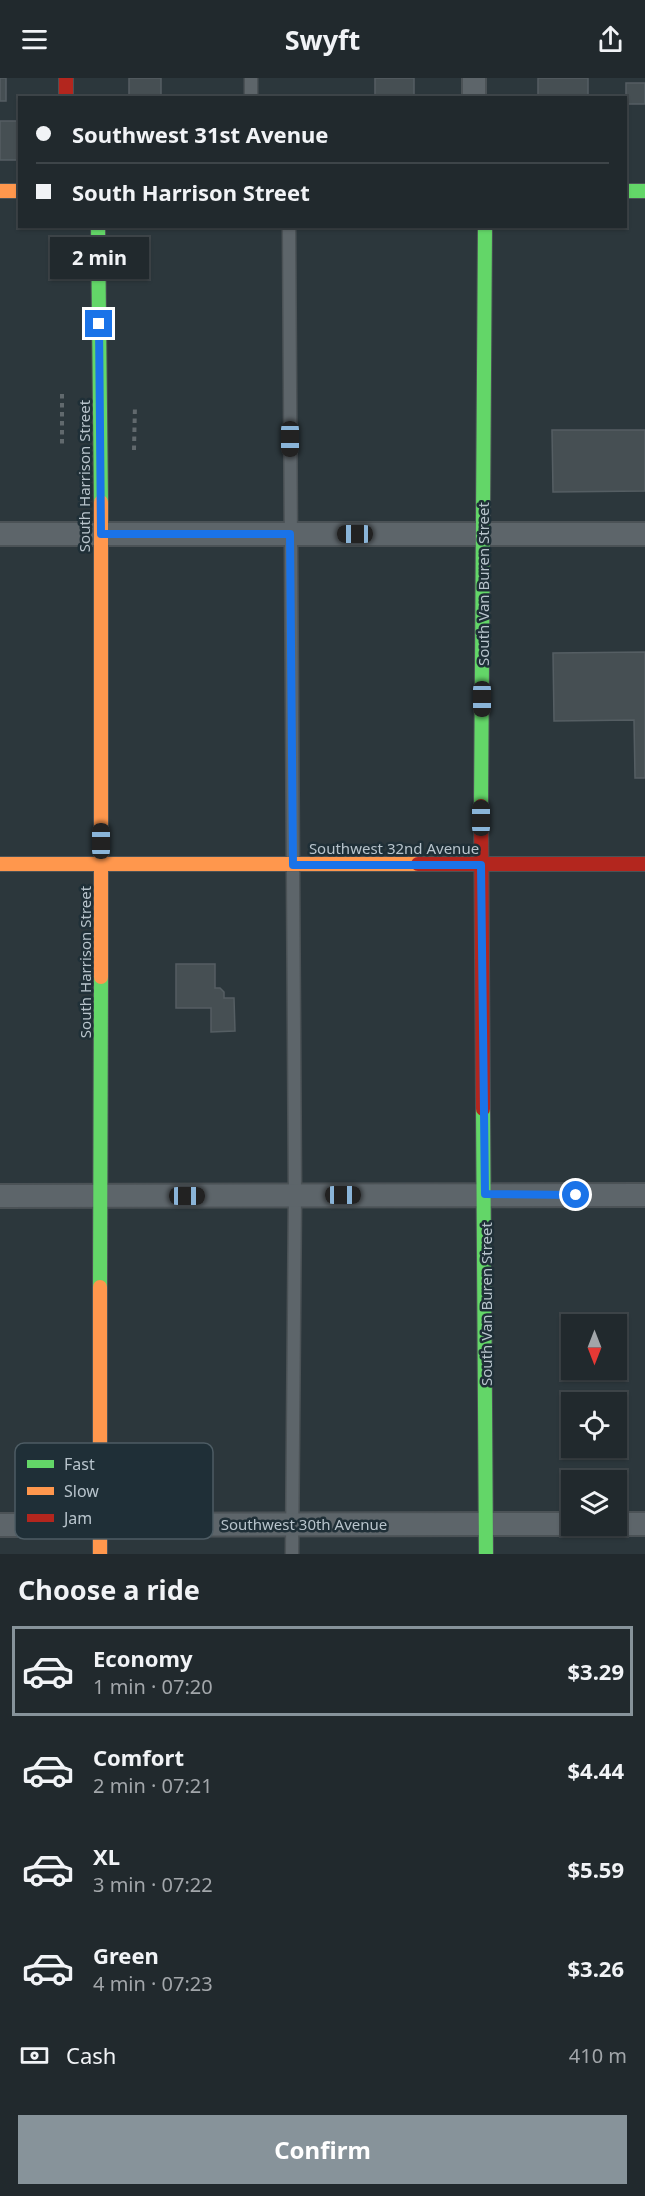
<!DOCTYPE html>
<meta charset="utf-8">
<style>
:root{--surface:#21292d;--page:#293135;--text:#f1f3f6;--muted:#a2a6aa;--line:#3e4549;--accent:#87939a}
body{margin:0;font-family:"Noto Sans",sans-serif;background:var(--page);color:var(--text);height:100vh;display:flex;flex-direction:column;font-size:22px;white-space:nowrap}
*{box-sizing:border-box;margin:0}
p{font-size:20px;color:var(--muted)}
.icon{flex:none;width:33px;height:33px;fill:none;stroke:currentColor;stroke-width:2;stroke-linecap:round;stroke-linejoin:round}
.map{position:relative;height:1476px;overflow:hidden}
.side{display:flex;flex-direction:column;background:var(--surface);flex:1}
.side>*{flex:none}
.hud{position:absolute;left:18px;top:18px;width:609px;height:132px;border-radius:0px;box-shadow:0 2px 4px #0004,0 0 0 2px var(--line);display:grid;align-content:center;height:132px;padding:0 18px;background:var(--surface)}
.needle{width:39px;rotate:180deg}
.buttons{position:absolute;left:561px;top:1236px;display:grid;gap:12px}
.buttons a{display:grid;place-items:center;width:66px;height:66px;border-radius:0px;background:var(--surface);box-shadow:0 2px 4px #0004,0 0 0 2px var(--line);font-size:30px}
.end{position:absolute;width:27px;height:27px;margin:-14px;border:8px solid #1a73e8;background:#fff;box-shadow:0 0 0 3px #fff}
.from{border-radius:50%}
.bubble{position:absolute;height:42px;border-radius:0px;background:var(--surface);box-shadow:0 2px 4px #0004,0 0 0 2px var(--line);font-size:20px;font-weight:700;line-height:42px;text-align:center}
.car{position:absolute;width:18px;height:36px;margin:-18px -9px;border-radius:8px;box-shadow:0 0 4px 2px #0007;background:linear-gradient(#222 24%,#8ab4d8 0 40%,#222 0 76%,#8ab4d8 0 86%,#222 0)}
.hud b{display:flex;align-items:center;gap:21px;height:57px;font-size:22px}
.hud b+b{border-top:2px solid var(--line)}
.hud i{width:15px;height:15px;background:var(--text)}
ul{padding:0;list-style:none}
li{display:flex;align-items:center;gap:18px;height:90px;margin:0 12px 9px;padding:0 6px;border:3px solid transparent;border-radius:0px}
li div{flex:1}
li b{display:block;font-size:22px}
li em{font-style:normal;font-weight:700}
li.on{border-color:var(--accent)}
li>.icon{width:54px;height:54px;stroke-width:1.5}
h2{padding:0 18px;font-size:27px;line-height:72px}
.pay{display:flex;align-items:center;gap:15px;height:66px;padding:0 18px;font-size:22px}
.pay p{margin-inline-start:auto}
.primary-button{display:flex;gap:12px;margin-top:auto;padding:12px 18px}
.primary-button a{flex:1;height:69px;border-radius:0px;background:var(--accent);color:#fff;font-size:24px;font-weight:700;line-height:69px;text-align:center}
header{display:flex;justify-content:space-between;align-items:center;height:78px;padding:0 18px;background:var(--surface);font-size:27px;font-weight:700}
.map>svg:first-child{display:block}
</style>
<header><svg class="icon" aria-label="menu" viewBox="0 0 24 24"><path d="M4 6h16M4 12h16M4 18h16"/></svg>Swyft<svg class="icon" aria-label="share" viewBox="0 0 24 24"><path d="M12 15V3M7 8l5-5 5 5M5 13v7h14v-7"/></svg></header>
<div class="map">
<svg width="645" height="1476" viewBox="0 0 645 1476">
<rect width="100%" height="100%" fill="#2c373c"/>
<g fill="#464f53" stroke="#555e63" stroke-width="1.5">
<rect x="0" y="0" width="6" height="23"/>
<rect x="129" y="0" width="32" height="20"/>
<rect x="375" y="0" width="39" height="20"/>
<rect x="538" y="0" width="50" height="20"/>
<rect x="626" y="5" width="19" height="21"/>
<rect x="0" y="43" width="18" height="39"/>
<path d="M 552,352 L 645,352 L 645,413 L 553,414 Z"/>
<path d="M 645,574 L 645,700 L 635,700 L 634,642 L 554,643 L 553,575 Z"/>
<path d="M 176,886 L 215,886 L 215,910 L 220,910 L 224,914 L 224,920 L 234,920 L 235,953 L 211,954 L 211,930 L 176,930 Z"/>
</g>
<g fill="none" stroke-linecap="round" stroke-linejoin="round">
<defs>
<g id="lane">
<path d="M 251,0 L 251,20"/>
<path d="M 289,148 L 295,1117 L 292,1476"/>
</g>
<g id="street">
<path d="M 474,0 L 474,20"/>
<path d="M 0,456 L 645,456"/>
<path d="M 0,1118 L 645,1117"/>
<path d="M 616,1446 L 645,1446"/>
<path d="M 0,1447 L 572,1446"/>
</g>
<g id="fast">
<path d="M 626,113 L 645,113"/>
<path d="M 98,148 L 101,424"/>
<path d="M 481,728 L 485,148"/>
<path d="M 483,1031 L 486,1476"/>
<path d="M 100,1209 L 101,899"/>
</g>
<g id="slow">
<path d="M 0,113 L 20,113"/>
<path d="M 0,786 L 418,786"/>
<path d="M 101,899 L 101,424"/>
<path d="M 100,1476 L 100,1209"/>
</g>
<g id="jam">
<path d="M 66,0 L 66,20"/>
<path d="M 481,728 L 483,1031"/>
<path d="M 418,786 L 645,786"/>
</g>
</defs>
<use href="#lane" stroke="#4b5256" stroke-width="15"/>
<use href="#street" stroke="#4b5256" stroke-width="26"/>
<use href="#fast" stroke="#4b5256" stroke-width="16"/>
<use href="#slow" stroke="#4b5256" stroke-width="16"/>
<use href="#jam" stroke="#4b5256" stroke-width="16"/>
<g stroke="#61696d" stroke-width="4" stroke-dasharray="4.5 4.5" stroke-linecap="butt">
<path d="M 62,316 L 62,367"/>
<path d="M 134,372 L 135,327"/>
</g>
<use href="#lane" stroke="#5d656a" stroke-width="12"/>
<use href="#street" stroke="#5d656a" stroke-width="22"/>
<use href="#fast" stroke="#63d668" stroke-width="14"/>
<use href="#slow" stroke="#ff974d" stroke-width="14"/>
<use href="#jam" stroke="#b3261e" stroke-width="14"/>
</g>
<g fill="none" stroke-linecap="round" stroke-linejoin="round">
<path stroke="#1a73e8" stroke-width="8" d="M 99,246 L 101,456 L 290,456 L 293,787 L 481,787 L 485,1116 L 576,1117"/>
</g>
<g text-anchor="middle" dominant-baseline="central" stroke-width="5" stroke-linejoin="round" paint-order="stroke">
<g font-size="15" fill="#b8c4cc" stroke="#1f2f37">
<text transform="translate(84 398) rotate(-90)">South Harrison Street</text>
<text transform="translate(483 506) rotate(-90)">South Van Buren Street</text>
<text x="394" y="770">Southwest 32nd Avenue</text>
<text transform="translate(85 884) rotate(-90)">South Harrison Street</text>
<text transform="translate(486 1226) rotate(-90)">South Van Buren Street</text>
<text x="304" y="1446">Southwest 30th Avenue</text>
</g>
</g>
<rect x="15" y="1365" width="198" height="96" rx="9" fill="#1f2f37" stroke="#4d5c64" stroke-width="1.5"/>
<rect x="27" y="1382" width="27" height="8" fill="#63d668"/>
<rect x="27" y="1409" width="27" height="8" fill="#ff974d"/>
<rect x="27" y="1436" width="27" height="8" fill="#b3261e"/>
<g font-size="16" fill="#b8c4cc">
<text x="64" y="1392">Fast</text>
<text x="64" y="1419">Slow</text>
<text x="64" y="1446">Jam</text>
</g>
</svg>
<div class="buttons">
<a><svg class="needle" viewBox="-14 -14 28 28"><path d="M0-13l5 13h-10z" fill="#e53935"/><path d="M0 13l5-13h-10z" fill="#a2a6aa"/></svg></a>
<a><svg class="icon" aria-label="locate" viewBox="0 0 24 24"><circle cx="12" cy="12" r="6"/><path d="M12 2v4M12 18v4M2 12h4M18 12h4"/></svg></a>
<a><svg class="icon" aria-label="layers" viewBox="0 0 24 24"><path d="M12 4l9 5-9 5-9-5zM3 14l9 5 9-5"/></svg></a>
</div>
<i class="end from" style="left:576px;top:1117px"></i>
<i class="end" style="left:99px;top:246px"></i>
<div class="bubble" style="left:50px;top:159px;width:99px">2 min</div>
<i class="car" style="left:290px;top:361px;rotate:180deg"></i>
<i class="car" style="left:355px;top:456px;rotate:270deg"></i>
<i class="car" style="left:482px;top:621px;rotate:180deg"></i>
<i class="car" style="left:481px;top:740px;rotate:0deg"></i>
<i class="car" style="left:101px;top:763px;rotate:0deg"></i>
<i class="car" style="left:343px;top:1117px;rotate:90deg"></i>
<i class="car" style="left:187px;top:1118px;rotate:90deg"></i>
<div class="hud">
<b><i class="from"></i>Southwest 31st Avenue</b>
<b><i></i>South Harrison Street</b>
</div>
</div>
<section class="side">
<h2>Choose a ride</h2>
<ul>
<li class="on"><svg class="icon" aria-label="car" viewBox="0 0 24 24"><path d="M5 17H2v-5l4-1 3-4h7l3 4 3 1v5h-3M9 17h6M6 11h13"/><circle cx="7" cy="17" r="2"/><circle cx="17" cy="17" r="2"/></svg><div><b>Economy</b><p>1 min · 07:20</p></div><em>$3.29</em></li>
<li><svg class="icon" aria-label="car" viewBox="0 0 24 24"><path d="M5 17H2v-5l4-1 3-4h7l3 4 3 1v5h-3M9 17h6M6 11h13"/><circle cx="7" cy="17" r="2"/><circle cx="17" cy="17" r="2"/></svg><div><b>Comfort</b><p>2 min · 07:21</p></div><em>$4.44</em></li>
<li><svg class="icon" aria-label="car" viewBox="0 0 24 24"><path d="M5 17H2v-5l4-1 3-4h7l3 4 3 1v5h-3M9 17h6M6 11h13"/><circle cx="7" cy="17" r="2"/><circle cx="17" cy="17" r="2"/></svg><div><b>XL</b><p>3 min · 07:22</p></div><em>$5.59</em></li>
<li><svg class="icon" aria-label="car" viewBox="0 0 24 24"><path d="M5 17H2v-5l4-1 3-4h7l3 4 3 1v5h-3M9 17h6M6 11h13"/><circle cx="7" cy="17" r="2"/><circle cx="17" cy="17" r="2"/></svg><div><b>Green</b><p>4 min · 07:23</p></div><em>$3.26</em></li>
</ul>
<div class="pay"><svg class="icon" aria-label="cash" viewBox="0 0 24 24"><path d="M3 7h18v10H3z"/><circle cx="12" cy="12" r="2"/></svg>Cash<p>410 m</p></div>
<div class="primary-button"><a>Confirm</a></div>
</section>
